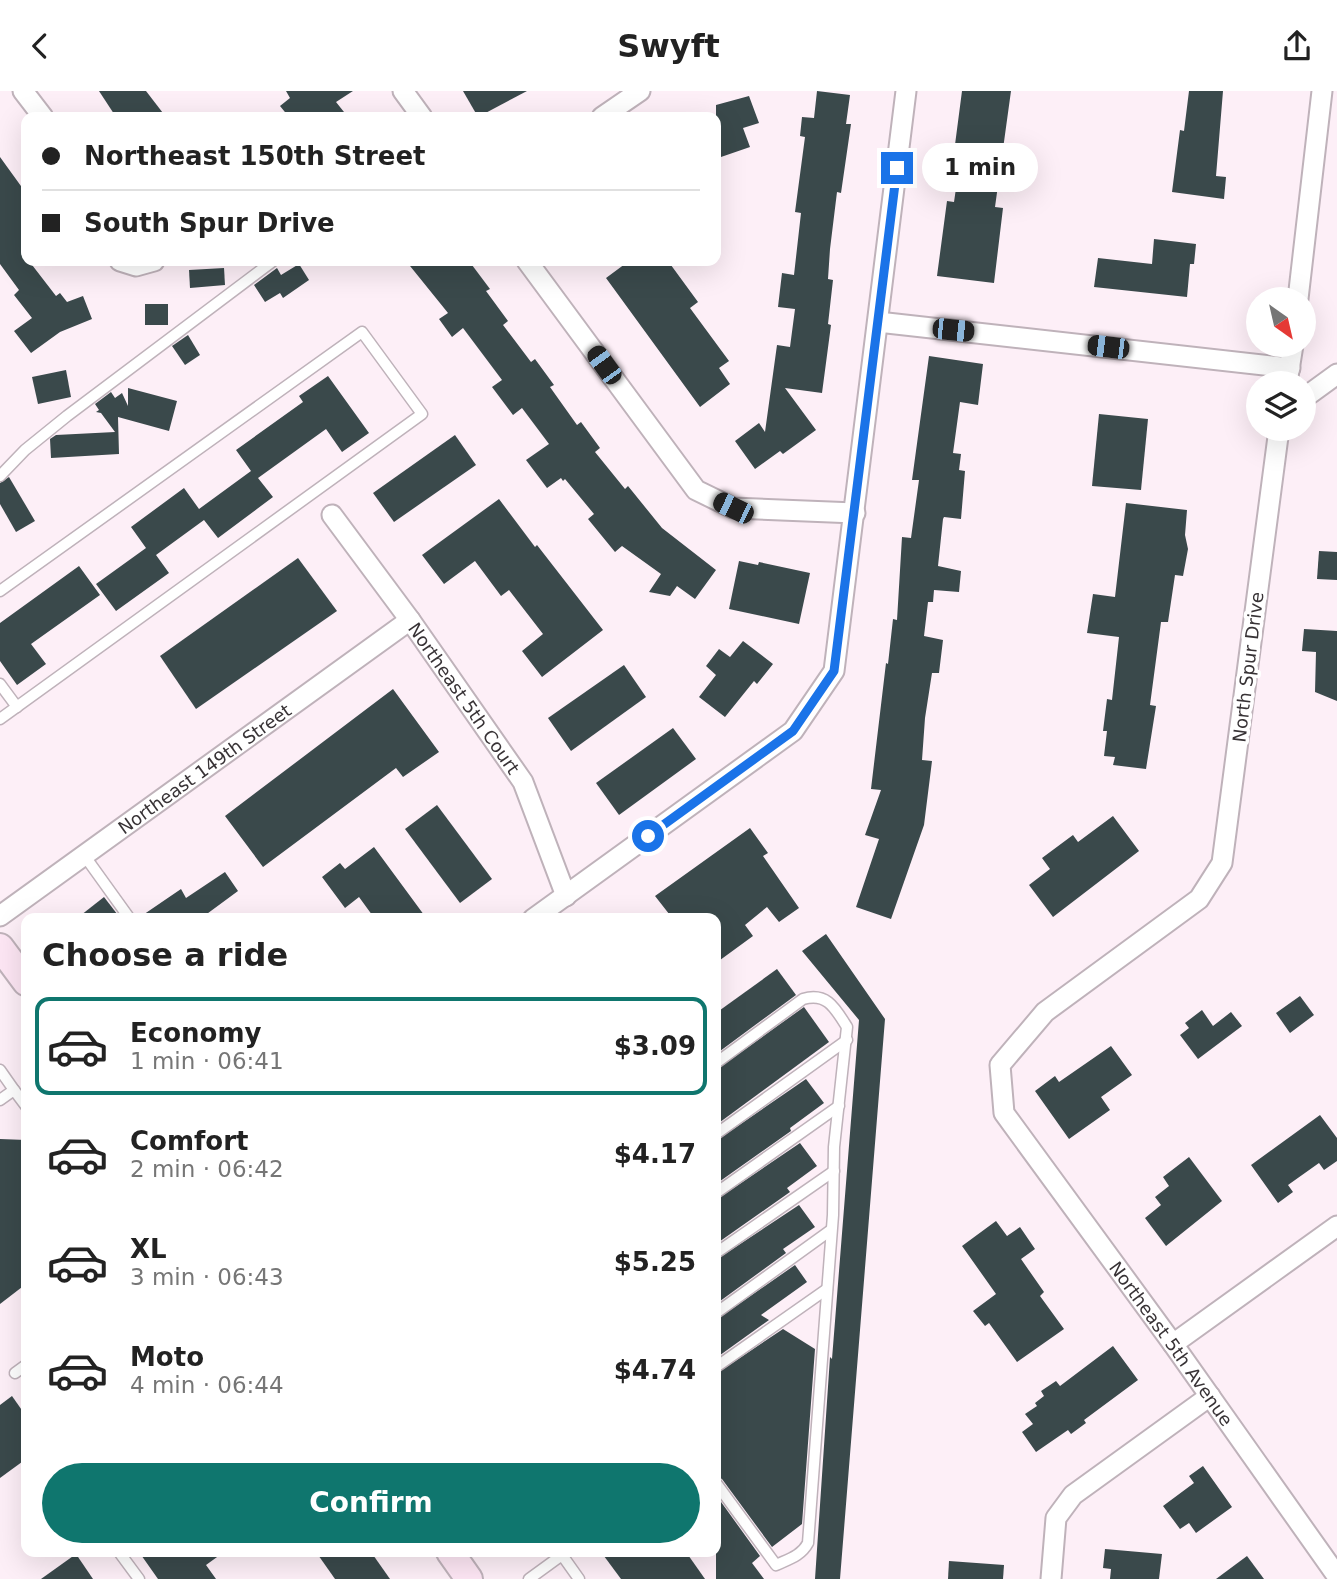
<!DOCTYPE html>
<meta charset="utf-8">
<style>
:root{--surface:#fff;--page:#f6f6f6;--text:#222;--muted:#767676;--line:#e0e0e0;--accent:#0f766e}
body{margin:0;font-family:"DejaVu Sans",sans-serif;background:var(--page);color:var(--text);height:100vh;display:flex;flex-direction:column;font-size:26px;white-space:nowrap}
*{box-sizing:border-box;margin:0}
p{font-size:23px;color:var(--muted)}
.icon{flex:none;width:38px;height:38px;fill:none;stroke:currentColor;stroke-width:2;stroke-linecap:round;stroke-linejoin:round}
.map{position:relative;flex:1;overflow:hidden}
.side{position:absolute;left:21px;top:822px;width:700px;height:644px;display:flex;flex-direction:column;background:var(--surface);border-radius:14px;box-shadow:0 7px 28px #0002}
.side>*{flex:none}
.hud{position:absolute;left:21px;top:21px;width:700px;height:154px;border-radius:14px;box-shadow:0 7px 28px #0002;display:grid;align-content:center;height:154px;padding:0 21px;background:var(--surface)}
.needle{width:46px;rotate:146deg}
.tools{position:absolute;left:1246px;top:196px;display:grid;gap:14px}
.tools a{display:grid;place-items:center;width:70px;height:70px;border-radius:50%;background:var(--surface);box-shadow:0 7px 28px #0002;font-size:35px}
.end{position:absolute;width:32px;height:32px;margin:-16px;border:9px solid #1a73e8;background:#fff;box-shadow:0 0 0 4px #fff}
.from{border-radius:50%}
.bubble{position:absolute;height:49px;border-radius:24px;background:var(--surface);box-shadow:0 7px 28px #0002;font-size:23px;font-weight:800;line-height:49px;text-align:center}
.car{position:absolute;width:21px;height:42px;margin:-21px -10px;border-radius:9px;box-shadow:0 0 5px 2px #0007;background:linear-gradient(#222 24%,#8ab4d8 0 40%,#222 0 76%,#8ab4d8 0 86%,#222 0)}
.hud b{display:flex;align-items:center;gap:24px;height:66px;font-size:26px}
.hud b+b{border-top:2px solid var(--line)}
.hud i{width:18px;height:18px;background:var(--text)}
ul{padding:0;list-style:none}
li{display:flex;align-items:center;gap:21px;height:98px;margin:0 14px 10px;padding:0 7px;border:4px solid transparent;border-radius:14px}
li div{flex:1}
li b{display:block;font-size:26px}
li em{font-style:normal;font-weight:800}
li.on{border-color:var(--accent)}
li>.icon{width:63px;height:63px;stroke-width:1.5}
h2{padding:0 21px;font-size:32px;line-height:84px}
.action{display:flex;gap:14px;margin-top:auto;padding:14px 21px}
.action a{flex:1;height:80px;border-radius:42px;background:var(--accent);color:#fff;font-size:28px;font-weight:800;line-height:80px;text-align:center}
header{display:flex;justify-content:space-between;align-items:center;height:91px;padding:0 21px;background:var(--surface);font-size:32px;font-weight:800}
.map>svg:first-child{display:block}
</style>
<header><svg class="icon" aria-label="back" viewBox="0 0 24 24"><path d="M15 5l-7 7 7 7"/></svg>Swyft<svg class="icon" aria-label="share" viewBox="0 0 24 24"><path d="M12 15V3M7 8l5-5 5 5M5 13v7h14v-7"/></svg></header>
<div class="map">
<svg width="1337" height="1488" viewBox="0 0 1337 1488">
<rect width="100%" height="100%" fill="#fdeff7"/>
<g fill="#3a494b">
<path d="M 99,0 L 146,0 L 166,26 L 116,26 Z"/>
<path d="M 286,0 L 353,0 L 336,11 L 348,26 L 289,26 L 280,15 L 290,7 Z"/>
<path d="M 463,0 L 527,0 L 478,26 Z"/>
<path d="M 817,0 L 850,4 L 846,33 L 851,33 L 841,102 L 837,101 L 830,158 L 828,188 L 833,189 L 828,233 L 831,234 L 822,302 L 785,297 L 816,339 L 783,363 L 780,360 L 755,378 L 735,350 L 759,332 L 765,341 L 777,254 L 790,256 L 795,218 L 778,216 L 782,182 L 794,184 L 801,122 L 795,121 L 805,46 L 800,45 L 802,26 L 814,27 Z"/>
<path d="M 962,0 L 1011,0 L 995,116 L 1003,117 L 994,192 L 937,185 L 947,110 L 954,111 L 960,70 L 953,69 Z"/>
<path d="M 1189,0 L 1223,0 L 1216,85 L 1226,86 L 1224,108 L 1172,101 L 1180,39 L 1184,40 Z"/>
<path d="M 749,5 L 759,32 L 743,37 L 750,56 L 721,66 L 716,52 L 716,14 Z"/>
<path d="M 0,66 L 26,102 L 26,170 L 29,170 L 56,205 L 60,202 L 67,211 L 83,205 L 92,228 L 60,241 L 31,262 L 14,240 L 32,227 L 14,204 L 19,199 L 0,173 Z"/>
<path d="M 1154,148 L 1196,153 L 1194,173 L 1190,173 L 1187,206 L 1094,196 L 1098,167 L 1152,173 Z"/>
<path d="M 406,170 L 469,170 L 490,198 L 486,200 L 508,230 L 503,234 L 531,271 L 535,268 L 554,294 L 550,296 L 577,334 L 581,331 L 600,357 L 595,361 L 625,398 L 628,395 L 662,437 L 716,479 L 695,508 L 677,495 L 670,505 L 649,501 L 661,483 L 622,455 L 615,461 L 588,428 L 594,423 L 565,388 L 563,390 L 561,387 L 547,397 L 526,369 L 549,353 L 522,317 L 513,324 L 492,296 L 502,289 L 463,237 L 452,246 L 439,228 L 448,222 Z"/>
<path d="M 629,170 L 668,170 L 698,211 L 690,217 L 729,270 L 719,277 L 730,293 L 700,316 L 606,187 Z"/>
<path d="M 299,173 L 309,189 L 283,207 L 280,202 L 265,211 L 254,194 L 277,177 L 281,184 Z"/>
<path d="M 224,177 L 225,194 L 190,197 L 189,179 Z"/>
<rect x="145" y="213" width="23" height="21"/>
<path d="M 188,244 L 200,264 L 185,274 L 172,255 Z"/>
<path d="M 929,265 L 983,273 L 978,314 L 960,311 L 953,362 L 961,363 L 959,379 L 965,380 L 961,428 L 944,426 L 943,428 L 938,475 L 961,480 L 959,501 L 934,499 L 933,511 L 928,511 L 924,545 L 943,549 L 939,582 L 932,582 L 925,627 L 922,669 L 932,670 L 924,734 L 891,828 L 856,816 L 879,748 L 865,744 L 881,699 L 871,698 L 886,572 L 888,573 L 893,528 L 897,529 L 902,446 L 911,447 L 919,389 L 912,389 Z"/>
<path d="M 66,279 L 71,306 L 38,313 L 32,286 Z"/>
<path d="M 328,285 L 369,342 L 342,361 L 326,338 L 258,387 L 273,406 L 218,447 L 204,429 L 156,464 L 169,482 L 116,520 L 96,493 L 146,457 L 131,436 L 184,397 L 199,418 L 251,380 L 236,359 L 303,311 L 299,305 Z"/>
<path d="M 128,297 L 177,310 L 169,340 L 118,326 L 119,363 L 51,367 L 50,348 L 56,344 L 115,341 L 101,322 L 96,321 L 99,319 L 95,313 L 111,301 L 115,307 L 122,302 L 128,315 Z"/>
<path d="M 1099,323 L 1148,328 L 1141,399 L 1092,395 Z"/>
<path d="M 455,344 L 476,374 L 394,431 L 373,402 Z"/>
<path d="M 9,386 L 35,430 L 16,441 L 0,413 L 0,392 Z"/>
<path d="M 499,408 L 535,456 L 537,454 L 603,539 L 542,586 L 522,560 L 543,543 L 509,499 L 501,505 L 475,470 L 444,493 L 422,464 Z"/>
<path d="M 1126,412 L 1187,419 L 1185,444 L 1188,458 L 1183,485 L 1175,484 L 1168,531 L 1161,531 L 1150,614 L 1156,615 L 1146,678 L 1113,674 L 1115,666 L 1104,665 L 1107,640 L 1103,640 L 1107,608 L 1112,609 L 1119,546 L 1087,542 L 1093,503 L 1115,506 Z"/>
<path d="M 1319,460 L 1337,461 L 1337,489 L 1317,488 Z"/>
<path d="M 298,467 L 337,520 L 196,618 L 160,565 Z"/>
<path d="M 739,470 L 758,474 L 759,471 L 810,482 L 799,533 L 729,518 Z"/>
<path d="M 79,475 L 100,504 L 31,553 L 46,573 L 17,594 L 0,570 L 0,532 Z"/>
<path d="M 1304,538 L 1337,540 L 1337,610 L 1315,601 L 1316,561 L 1302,560 Z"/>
<path d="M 743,550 L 773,573 L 757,593 L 754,590 L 725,626 L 699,606 L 716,584 L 706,575 L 719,558 L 730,566 Z"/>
<path d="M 624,574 L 646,606 L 571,660 L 548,627 Z"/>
<path d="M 393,598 L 439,661 L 403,686 L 396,677 L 263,776 L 225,725 Z"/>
<path d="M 673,637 L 696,668 L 619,724 L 596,692 Z"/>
<path d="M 437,714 L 492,788 L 460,812 L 405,738 Z"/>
<path d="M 1113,725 L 1139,760 L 1053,826 L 1029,794 L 1050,778 L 1042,767 L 1073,744 L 1078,751 Z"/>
<path d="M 750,737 L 768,762 L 763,765 L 799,817 L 779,831 L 767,816 L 745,834 L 753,845 L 716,872 L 716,828 L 673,828 L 655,805 Z"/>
<path d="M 374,756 L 427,828 L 375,828 L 359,806 L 345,817 L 322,786 L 340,772 L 345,778 Z"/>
<path d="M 225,781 L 238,800 L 200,828 L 137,828 L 181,798 L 186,807 Z"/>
<path d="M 104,806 L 121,828 L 76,828 Z"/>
<path d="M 826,843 L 885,928 L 840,1488 L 815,1488 L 830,1266 L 832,1268 L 859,929 L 802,860 Z"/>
<path d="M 777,878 L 796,904 L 716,963 L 716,922 Z"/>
<path d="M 1300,905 L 1314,924 L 1290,942 L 1276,922 Z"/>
<path d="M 804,916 L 829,951 L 716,1034 L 716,979 Z"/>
<path d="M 1202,919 L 1213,935 L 1231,921 L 1242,935 L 1198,968 L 1180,944 L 1189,937 L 1185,932 Z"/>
<path d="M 1111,955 L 1132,984 L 1101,1006 L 1110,1019 L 1069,1048 L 1035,1000 L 1055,985 L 1059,991 Z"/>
<path d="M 806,988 L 824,1012 L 790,1037 L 791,1040 L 716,1093 L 716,1050 Z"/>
<path d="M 1320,1024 L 1337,1047 L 1337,1070 L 1324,1079 L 1319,1072 L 1288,1094 L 1293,1101 L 1278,1112 L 1251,1074 Z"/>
<path d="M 0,1048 L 26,1049 L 26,1193 L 0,1213 Z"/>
<path d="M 800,1052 L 817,1075 L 787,1097 L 790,1101 L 716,1153 L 716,1109 Z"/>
<path d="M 1189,1066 L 1222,1110 L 1166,1155 L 1145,1127 L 1161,1114 L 1155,1106 L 1169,1095 L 1163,1086 Z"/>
<path d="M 799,1114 L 815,1136 L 783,1158 L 786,1162 L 716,1213 L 716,1169 Z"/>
<path d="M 996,1130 L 1007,1145 L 1020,1136 L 1035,1158 L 1021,1168 L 1044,1201 L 1040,1205 L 1064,1238 L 1017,1271 L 989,1232 L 985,1235 L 973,1220 L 996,1203 L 962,1155 Z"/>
<path d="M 795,1174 L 807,1191 L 761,1224 L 769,1229 L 716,1267 L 716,1229 Z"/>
<path d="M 783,1238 L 815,1258 L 802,1433 L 772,1456 L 722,1388 L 716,1385 L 716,1283 Z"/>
<path d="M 1113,1255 L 1138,1289 L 1084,1329 L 1086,1332 L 1071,1343 L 1068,1339 L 1036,1361 L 1022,1341 L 1033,1333 L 1025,1323 L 1037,1315 L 1035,1312 L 1044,1305 L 1041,1300 L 1056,1290 L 1060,1295 Z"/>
<path d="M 12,1305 L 26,1325 L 26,1368 L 0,1387 L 0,1314 Z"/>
<path d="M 1203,1375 L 1232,1416 L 1196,1442 L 1189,1432 L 1180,1438 L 1163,1415 L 1194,1392 L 1189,1385 Z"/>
<path d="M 716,1404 L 760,1465 L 752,1472 L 764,1488 L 716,1488 Z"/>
<path d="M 1105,1458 L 1162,1463 L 1159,1488 L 1110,1488 L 1111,1478 L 1103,1477 Z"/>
<path d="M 139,1461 L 224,1461 L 206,1474 L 216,1488 L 158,1488 Z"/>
<path d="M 316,1461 L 371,1461 L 390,1488 L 335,1488 Z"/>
<path d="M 601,1461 L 686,1461 L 705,1488 L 621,1488 Z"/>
<path d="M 76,1463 L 93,1488 L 41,1488 Z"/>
<path d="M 1247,1465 L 1264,1488 L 1216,1488 Z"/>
<path d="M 949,1470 L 1004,1474 L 1003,1488 L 948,1488 Z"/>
</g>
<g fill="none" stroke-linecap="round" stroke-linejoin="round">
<defs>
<g id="lane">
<path d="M 0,385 L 25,359 L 67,325 L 273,170"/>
<path d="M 0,500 L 362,241 L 422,323 L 0,628"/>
<path d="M 0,593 L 17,616"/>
<path d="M 84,764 L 130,828"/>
<path d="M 716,972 L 803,908 C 827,901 835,917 847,936 L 834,1056 L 833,1124 L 808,1452 C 801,1465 789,1468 776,1474 L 716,1392"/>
<path d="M 0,979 L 14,999"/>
<path d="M 0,1009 L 14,999 L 26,1015"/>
<path d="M 716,1043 L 847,949"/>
<path d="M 716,1102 L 839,1015"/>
<path d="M 716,1162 L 834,1080"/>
<path d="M 716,1222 L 831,1139"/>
<path d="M 716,1276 L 827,1198"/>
<path d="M 15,1282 L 26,1274"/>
<path d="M 119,1461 L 139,1488"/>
<path d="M 529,1488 L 562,1464 L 579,1488"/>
</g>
<g id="street">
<path d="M 23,0 L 43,26"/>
<path d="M 403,0 L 422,26"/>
<path d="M 602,26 L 640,0"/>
<path d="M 120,170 L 136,175 L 154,170"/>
<path d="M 527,170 L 696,399 L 733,417 L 855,422"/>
<path d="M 1298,208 L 1322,0"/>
<path d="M 878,231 L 1290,277"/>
<path d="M 1287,292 L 1293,254"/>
<path d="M 1304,307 L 1337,283"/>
<path id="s1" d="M 1279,338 L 1222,772 L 1199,808 L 1045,921 L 1000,974 L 1004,1022 L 1173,1253 L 1337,1485"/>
<path id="s2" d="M 332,424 L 410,529 L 523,691 L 566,805"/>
<path id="s3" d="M 0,825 L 410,529"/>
<path d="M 533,828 L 793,640 L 834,580 L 906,0"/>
<path d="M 1173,1253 L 1337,1135"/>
<path d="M 1051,1488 L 1056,1427 L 1073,1404 L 1210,1305"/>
</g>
<g id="secondary">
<path d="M 0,856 L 26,891"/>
<path d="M 450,1461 L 469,1488"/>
</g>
</defs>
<use href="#lane" stroke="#bfb2ba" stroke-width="13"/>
<use href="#street" stroke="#bfb2ba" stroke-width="23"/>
<use href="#secondary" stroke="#bfb2ba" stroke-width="30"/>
<use href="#lane" stroke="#fff" stroke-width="10"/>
<use href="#street" stroke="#fff" stroke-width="19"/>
<use href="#secondary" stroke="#fde6f4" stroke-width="26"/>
</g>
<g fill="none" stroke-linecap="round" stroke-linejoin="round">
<path stroke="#1a73e8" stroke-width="9" d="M 648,745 L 793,640 L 834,580 L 897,77"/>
</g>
<g text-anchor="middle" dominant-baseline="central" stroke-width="7" stroke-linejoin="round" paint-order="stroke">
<g font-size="18" fill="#383336" stroke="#fff">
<text transform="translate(1248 576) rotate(-83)">North Spur Drive</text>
<text stroke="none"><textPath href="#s2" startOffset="226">Northeast 5th Court</textPath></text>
<text stroke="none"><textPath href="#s3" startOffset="252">Northeast 149th Street</textPath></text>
<text stroke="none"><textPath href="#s1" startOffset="1074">Northeast 5th Avenue</textPath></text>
</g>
</g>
</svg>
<div class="tools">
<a><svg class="needle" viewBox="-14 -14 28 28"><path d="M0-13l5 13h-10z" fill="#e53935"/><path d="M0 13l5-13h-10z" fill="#767676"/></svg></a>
<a><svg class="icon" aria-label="layers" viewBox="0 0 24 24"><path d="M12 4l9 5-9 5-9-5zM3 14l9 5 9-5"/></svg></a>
</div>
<i class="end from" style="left:648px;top:745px"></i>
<i class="end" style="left:897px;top:77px"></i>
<div class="bubble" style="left:922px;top:52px;width:116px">1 min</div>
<i class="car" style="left:953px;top:239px;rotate:96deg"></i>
<i class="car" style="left:1108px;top:256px;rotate:277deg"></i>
<i class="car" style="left:604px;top:274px;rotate:324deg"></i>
<i class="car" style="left:733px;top:417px;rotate:296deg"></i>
<div class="hud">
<b><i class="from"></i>Northeast 150th Street</b>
<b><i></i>South Spur Drive</b>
</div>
<section class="side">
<h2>Choose a ride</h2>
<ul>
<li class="on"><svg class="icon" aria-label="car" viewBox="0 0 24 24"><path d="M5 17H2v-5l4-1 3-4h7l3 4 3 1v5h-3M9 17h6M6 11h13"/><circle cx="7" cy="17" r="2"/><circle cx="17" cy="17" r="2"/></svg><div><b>Economy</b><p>1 min · 06:41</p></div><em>$3.09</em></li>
<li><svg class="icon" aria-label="car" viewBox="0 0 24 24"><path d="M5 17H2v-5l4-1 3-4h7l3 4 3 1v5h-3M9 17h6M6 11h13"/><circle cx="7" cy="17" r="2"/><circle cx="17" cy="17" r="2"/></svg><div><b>Comfort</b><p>2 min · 06:42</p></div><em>$4.17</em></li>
<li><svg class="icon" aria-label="car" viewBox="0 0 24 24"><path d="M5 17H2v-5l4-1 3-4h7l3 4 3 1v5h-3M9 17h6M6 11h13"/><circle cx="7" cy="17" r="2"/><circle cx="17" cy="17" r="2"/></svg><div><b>XL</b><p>3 min · 06:43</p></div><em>$5.25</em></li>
<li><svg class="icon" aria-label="car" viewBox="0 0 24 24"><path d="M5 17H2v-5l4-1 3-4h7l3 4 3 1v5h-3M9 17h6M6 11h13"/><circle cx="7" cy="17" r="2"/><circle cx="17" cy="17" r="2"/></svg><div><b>Moto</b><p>4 min · 06:44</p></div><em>$4.74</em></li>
</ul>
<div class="action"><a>Confirm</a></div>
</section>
</div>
